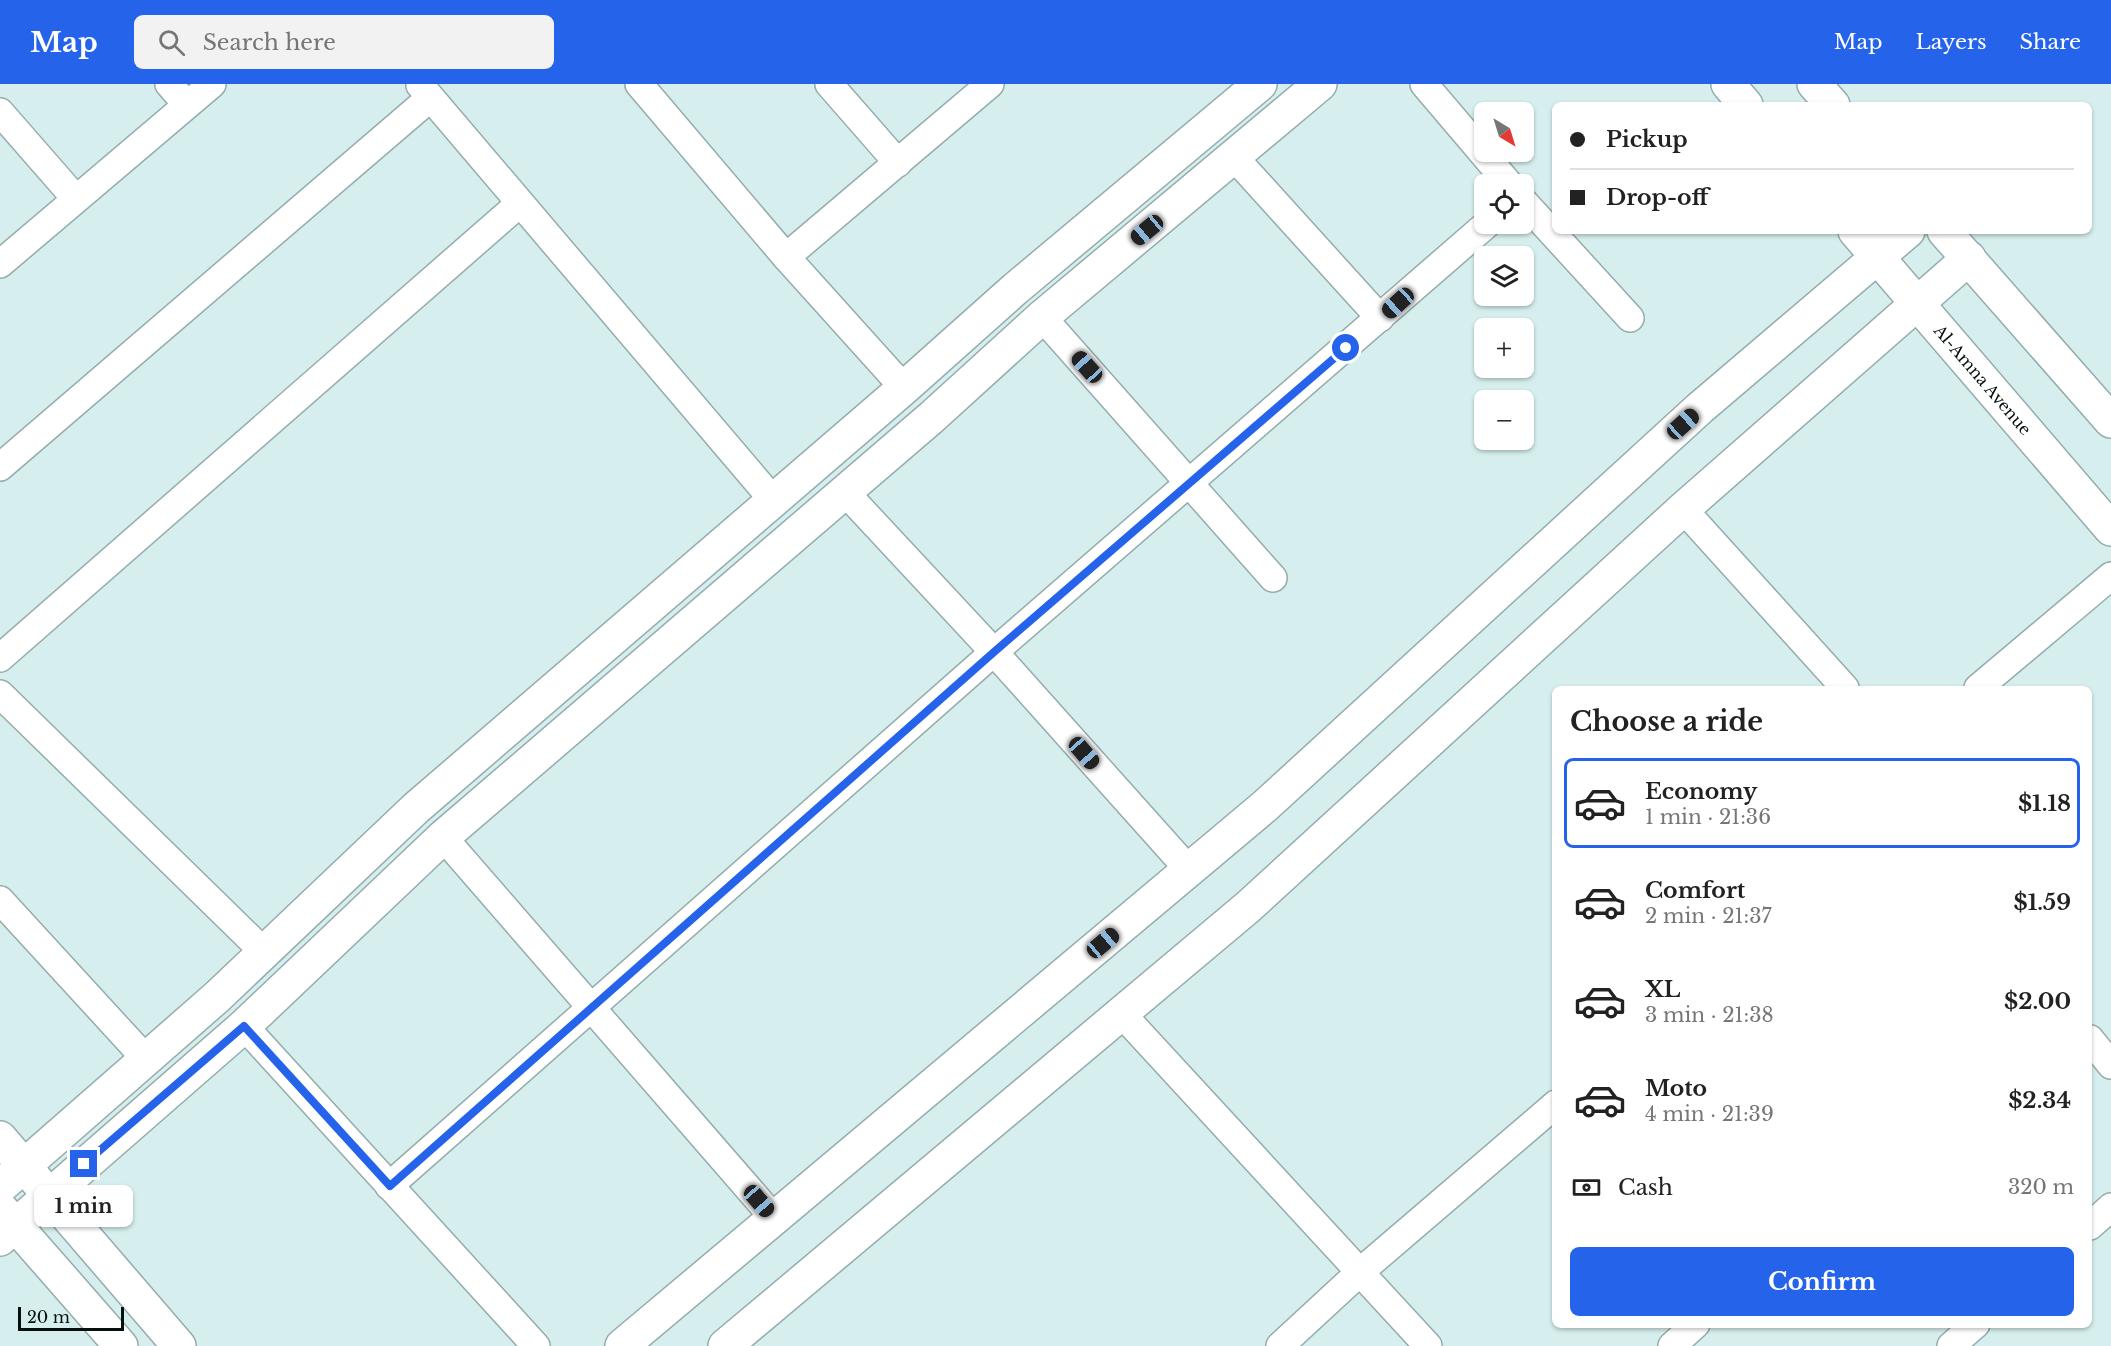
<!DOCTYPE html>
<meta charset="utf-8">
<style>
:root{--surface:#fff;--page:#f2f2f2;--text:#222;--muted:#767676;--line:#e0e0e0;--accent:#2563eb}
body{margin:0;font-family:"Libre Baskerville",serif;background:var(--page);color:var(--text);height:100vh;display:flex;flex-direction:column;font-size:22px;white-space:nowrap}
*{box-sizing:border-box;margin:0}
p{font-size:20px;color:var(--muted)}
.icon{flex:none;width:33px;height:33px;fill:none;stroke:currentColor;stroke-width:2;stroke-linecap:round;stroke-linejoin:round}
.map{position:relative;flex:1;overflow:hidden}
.drawer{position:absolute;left:1552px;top:602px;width:540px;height:642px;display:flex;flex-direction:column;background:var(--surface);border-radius:9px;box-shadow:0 2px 4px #0004}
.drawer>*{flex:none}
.hud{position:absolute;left:1552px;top:18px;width:540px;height:132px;border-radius:9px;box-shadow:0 2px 4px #0004;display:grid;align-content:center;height:132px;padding:0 18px;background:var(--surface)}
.needle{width:39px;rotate:142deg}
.tools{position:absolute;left:1474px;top:18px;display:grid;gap:12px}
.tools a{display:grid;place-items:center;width:60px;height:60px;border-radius:9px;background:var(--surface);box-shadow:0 2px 4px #0004;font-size:30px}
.scale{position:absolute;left:18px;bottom:15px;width:106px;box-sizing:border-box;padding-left:6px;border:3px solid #070f0f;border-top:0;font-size:16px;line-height:21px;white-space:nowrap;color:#070f0f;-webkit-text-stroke:4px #d6efee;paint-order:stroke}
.end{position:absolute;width:27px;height:27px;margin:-14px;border:8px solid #2563eb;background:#fff;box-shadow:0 0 0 3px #fff}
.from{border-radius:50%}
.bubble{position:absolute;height:42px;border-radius:9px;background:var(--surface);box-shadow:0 2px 4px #0004;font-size:20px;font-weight:700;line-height:42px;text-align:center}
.car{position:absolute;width:18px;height:36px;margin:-18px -9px;border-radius:8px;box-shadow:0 0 4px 2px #0007;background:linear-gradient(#222 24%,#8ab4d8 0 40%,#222 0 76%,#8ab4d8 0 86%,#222 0)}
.hud b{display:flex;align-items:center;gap:21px;height:57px;font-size:22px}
.hud b+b{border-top:2px solid var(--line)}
.hud i{width:15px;height:15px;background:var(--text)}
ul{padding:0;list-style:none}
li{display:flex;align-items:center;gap:18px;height:90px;margin:0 12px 9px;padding:0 6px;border:3px solid transparent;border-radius:9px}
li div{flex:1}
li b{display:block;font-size:22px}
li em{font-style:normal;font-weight:700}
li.active{border-color:var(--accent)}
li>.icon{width:54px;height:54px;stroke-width:1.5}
h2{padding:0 18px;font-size:27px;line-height:72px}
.pay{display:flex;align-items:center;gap:15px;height:66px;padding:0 18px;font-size:22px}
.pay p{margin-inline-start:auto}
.button{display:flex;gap:12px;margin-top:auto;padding:12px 18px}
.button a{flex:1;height:69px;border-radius:9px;background:var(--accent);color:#fff;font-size:24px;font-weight:700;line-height:69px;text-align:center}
header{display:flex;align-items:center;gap:36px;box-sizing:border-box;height:84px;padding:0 30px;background:var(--accent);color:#fff}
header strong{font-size:28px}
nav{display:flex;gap:33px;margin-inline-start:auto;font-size:21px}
.search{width:420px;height:54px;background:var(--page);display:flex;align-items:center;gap:15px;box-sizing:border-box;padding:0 21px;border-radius:9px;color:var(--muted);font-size:22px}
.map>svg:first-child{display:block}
</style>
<header>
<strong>Map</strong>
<div class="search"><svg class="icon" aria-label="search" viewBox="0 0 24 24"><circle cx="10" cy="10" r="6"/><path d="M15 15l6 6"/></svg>Search here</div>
<nav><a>Map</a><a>Layers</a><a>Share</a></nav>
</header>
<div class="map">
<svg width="2111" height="1262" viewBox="0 0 2111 1262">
<rect width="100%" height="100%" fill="#d6efee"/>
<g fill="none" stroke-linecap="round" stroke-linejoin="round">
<defs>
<g id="street">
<path d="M 169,0 L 187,21"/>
<path d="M 639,0 L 786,173 L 904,304"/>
<path d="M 829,0 L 898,79"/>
<path d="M 1424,0 L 1509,100"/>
<path d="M 420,1 L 773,416"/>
<path d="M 0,28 L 76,115"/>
<path d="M 1234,73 L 1380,234"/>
<path d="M 1524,118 L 1630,234"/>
<path d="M 786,173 L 990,0"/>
<path d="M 0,180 L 212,0"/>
<path d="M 1042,233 L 1273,494"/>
<path d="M 0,383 L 430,14"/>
<path d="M 844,407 L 994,568 L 1189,786"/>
<path d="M 1683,425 L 1845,604"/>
<path d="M 0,574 L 519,120"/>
<path d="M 1978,604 L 2111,492"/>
<path d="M 0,610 L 264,868"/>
<path d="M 443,753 L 774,1134"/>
<path d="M 0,816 L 145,974"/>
<path d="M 1122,930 L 1428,1262"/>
<path d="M 244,942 L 536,1262"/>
<path d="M 2090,955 L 2111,981"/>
<path d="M 389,1102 L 994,568 L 1487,140"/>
<path d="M 2090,1142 L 2111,1123"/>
<path d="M 1280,1262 L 1360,1188 L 1556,1020"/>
<path d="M 1672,1262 L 1696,1240"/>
<path d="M 1951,1262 L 1976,1240"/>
</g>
<g id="secondary">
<path d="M 1728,0 L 1746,21"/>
<path d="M 1814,0 L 1833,21"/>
<path id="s1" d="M 1855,147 L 2111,445"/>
<path d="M 1944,147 L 2111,337"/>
<path d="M 0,1054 L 179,1262"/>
<path d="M 0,1103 L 217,913 L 416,724 L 904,304 L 1015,205 L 1260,0"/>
<path d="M 2,1126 L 121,1262"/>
<path d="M 0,1155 L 244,942 L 443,753 L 932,333 L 1042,233 L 1320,0"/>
<path d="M 622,1262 L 1265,722 L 1700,324 L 1908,147"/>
<path d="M 725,1262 L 1248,823 L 1683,425 L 1969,174"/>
</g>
</defs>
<use href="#street" stroke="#94acab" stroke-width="30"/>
<use href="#secondary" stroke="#94acab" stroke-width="36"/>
<use href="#street" stroke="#fff" stroke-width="27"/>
<use href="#secondary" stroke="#fff" stroke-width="33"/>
</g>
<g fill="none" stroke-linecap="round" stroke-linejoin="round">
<path stroke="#2563eb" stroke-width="8" d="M 84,1080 L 244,942 L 390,1102 L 994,568 L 1346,264"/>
</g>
<g text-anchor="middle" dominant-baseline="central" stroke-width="6" stroke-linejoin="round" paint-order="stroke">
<g font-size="16" fill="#070f0f" stroke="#d6efee">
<text stroke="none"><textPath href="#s1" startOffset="196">Al-Amna Avenue</textPath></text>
</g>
</g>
</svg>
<div class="tools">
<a><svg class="needle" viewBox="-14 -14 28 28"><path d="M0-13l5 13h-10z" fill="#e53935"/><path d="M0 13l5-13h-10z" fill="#767676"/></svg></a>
<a><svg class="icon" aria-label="locate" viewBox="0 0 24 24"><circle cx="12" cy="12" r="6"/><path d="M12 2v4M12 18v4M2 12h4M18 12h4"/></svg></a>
<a><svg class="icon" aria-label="layers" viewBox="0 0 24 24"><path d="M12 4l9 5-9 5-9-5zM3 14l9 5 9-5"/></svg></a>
<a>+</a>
<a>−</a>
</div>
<div class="scale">20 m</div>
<i class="end from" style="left:1346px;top:264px"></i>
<i class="end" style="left:84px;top:1080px"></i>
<div class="bubble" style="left:34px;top:1101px;width:99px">1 min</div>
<i class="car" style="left:1147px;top:146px;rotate:230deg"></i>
<i class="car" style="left:1398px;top:219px;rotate:228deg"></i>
<i class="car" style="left:1087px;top:283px;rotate:318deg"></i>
<i class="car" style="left:1683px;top:340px;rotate:48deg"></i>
<i class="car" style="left:1084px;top:669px;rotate:139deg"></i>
<i class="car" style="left:1103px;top:859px;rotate:50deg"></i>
<i class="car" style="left:759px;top:1117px;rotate:139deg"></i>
<div class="hud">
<b><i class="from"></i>Pickup</b>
<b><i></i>Drop-off</b>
</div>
<section class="drawer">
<h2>Choose a ride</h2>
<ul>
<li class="active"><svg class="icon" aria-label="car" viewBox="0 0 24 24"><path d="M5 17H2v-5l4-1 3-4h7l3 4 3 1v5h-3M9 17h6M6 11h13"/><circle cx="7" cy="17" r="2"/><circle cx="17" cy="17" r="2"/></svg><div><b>Economy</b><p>1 min · 21:36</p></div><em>$1.18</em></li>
<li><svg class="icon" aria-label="car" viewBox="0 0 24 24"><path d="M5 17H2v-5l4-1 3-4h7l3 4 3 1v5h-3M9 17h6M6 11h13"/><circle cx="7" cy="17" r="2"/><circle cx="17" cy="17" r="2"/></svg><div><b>Comfort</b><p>2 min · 21:37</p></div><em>$1.59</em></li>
<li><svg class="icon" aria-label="car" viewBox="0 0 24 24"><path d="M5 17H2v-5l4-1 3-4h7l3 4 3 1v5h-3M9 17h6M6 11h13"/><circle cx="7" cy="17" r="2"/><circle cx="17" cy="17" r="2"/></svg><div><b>XL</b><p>3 min · 21:38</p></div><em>$2.00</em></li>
<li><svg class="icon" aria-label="car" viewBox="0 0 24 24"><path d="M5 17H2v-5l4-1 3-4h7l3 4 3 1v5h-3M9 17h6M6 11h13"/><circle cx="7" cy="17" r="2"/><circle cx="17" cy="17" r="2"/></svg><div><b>Moto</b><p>4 min · 21:39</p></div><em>$2.34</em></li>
</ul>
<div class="pay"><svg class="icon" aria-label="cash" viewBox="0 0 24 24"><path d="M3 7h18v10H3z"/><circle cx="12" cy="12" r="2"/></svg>Cash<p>320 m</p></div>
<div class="button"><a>Confirm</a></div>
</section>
</div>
